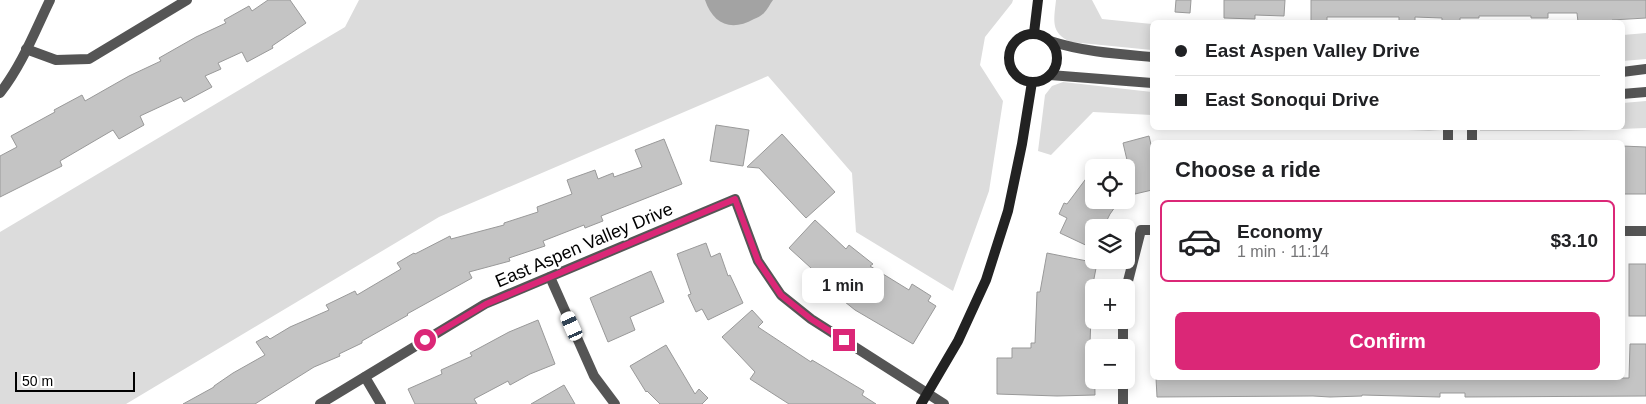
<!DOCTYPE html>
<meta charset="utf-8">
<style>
:root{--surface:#fff;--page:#f2f2f2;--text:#202124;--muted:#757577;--line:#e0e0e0;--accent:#db2777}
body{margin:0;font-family:Arial,sans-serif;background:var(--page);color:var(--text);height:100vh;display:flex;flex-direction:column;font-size:19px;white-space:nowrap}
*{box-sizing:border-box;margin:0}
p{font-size:16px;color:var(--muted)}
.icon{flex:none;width:28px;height:28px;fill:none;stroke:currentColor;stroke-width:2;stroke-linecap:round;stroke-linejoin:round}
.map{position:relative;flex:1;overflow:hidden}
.drawer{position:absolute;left:1150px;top:140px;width:475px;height:240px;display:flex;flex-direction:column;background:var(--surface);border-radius:8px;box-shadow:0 2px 12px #0003}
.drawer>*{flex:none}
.guide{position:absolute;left:1150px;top:20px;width:475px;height:110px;border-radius:8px;box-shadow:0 2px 12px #0003;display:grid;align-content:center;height:110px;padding:0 25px;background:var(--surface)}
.tools{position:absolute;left:1085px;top:159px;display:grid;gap:10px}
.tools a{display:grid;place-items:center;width:50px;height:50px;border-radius:8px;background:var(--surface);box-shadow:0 2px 12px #0003;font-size:25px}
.scale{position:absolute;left:15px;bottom:12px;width:120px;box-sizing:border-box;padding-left:5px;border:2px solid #000;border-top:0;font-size:14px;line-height:18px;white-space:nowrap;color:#000;-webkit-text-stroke:4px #fff;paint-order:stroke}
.end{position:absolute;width:22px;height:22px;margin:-11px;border:6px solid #db2777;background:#fff;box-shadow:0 0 0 2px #fff}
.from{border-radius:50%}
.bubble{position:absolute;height:35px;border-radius:8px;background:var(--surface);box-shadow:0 2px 12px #0003;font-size:16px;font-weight:700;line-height:35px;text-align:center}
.car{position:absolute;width:15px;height:30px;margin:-15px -8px;border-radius:6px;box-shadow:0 0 4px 1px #0007;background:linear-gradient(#fff 24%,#345 0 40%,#fff 0 76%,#345 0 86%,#fff 0)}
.guide b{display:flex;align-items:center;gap:18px;height:48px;font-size:19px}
.guide b+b{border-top:1px solid var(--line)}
.guide i{width:12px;height:12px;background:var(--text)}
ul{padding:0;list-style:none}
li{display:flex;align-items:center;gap:15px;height:82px;margin:0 10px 8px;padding:0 15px;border:2px solid transparent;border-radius:8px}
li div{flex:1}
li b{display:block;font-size:19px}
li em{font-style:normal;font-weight:700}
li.current{border-color:var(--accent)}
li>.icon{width:45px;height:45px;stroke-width:1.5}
h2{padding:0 25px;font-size:22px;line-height:60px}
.action{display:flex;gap:10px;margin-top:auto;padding:10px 25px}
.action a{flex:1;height:58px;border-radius:8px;background:var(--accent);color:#fff;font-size:20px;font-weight:700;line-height:58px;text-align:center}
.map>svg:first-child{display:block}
</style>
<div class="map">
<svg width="1646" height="404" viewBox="0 0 1646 404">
<rect width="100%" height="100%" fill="#fff"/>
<g fill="#dcdcdc">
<path d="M 359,0 L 1013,0 L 1012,3 L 985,37 L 980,65 L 1003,101 L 989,191 L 953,291 L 856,232 L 852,173 L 768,76 L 439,217 L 126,404 L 0,404 L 0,232 L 345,27 Z"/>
<path d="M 1056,0 L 1092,0 L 1102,19 L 1152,24 L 1152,50 L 1071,42 C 1050,33 1054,20 1056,0 Z"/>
<path d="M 1646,33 L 1646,59 L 1623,61 L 1623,35 Z"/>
<path d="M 1063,82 L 1152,92 L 1152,115 L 1093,112 L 1051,155 L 1038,151 L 1045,95 L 1052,86 Z"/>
<path d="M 1646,101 L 1646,128 L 1568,131 L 1480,131 L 1480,128 L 1622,128 L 1623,103 Z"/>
<path d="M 1365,128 L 1440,128 L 1441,130 L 1429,131 Z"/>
</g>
<path fill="#a3a3a3" d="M 705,0 L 773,0 C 770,4 767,10 764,13 C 761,16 757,18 754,19 C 731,32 713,24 705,0 Z"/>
<g fill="#c4c4c4" stroke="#999">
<path d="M 268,0 L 290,0 L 306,23 L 272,46 L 273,48 L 247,62 L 242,52 L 218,63 L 221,69 L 205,76 L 212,87 L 184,102 L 181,97 L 140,116 L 144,125 L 119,139 L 113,130 L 60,161 L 62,166 L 0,197 L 0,156 L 17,147 L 11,136 L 55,112 L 54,110 L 82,95 L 85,101 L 129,76 L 161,61 L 159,58 L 196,37 L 226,23 L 224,20 L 249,6 L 252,11 Z"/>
<path d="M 1176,0 L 1191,0 L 1190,13 L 1175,12 Z"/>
<path d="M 1224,0 L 1285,0 L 1284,16 L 1255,15 L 1255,19 L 1224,18 Z"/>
<path d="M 1311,0 L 1646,0 L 1646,18 L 1612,20 L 1613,22 L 1578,22 L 1577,13 L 1548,13 L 1548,18 L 1531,18 L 1531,16 L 1479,16 L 1479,18 L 1460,18 L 1460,22 L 1442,22 L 1442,18 L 1415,17 L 1415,22 L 1399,22 L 1399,17 L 1327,17 L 1327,22 L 1311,22 Z"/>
<path d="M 716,125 L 749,130 L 743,166 L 710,161 Z"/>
<path d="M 782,134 L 835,192 L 806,218 L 759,168 L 747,167 Z"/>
<path d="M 1149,136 L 1152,149 L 1152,190 L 1135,194 L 1123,143 Z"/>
<path d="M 664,139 L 682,184 L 601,216 L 603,221 L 585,228 L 584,225 L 543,241 L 545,246 L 509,258 L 510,261 L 469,272 L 472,278 L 407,314 L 408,315 L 362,341 L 362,343 L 339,354 L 340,356 L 314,367 L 255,404 L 183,404 L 214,387 L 214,386 L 233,373 L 265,355 L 256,342 L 267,336 L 270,339 L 290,327 L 329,310 L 326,305 L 355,291 L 357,295 L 401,269 L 397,263 L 414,253 L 415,254 L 450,236 L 451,239 L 504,225 L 504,223 L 538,212 L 537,207 L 572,194 L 567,180 L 595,170 L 598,179 L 613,173 L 614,177 L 642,167 L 635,150 Z"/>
<path d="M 1622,146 L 1646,147 L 1646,194 L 1622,194 Z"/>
<path d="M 1094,168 L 1094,200 L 1120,200 L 1110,214 L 1103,228 L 1094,228 L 1094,249 L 1060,233 L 1067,218 L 1059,214 L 1064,203 L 1067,204 Z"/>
<path d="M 815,220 L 846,249 L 849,245 L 873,264 L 870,266 L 909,290 L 912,284 L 931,296 L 928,301 L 936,306 L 913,344 L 855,310 L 819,281 L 822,278 L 789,248 Z"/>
<path d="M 706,243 L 711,257 L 720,253 L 728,276 L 730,275 L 743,303 L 708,320 L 702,309 L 696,312 L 688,295 L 691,294 L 677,254 Z"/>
<path d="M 1047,253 L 1097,263 L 1092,289 L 1090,343 L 1094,343 L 1095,395 L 1057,396 L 997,394 L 997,358 L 1012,358 L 1012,348 L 1031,348 L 1031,343 L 1035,343 L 1037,292 L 1040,292 Z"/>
<rect x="1629" y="264" width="17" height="52"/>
<path d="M 651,271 L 664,302 L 630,317 L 635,330 L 608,342 L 590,298 Z"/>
<path d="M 752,310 L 763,322 L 758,327 L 811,362 L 812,360 L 864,391 L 862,395 L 876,404 L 789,404 L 750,379 L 755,372 L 722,337 Z"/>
<path d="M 538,320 L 555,364 L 530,374 L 510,385 L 508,381 L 474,399 L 477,404 L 415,404 L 408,389 L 442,374 L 441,370 L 472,356 L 470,353 L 509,332 Z"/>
<path d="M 1630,344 L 1646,344 L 1646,396 L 1465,397 L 1465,393 L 1440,393 L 1440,397 L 1362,395 L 1362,396 L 1330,397 L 1313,396 L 1157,397 L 1156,378 L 1629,378 Z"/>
<path d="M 666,345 L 695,394 L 699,389 L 708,398 L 702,404 L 660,404 L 647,391 L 646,392 L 630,366 Z"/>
<path d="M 564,385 L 575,404 L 531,404 Z"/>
</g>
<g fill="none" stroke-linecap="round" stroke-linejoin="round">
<g stroke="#555" stroke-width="10">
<path d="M 1050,41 C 1084,52 1118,54 1152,57"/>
<path d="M 26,49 L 56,60 L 89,59 L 187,0"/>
<path d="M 1622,72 L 1646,69"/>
<path d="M 1050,75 L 1152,83"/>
<path d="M 0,93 C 22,65 35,31 50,0"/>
<path d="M 1622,94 L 1646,92"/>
<path d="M 1448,128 L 1448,142"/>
<path d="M 1472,142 L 1472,128"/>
<path d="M 1622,231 L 1646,231"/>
<path d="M 550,277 L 594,376 L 615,404"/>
<path d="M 1126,289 L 1141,230 L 1152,230"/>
<path d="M 1123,348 L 1123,320"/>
<path d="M 365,377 L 381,404"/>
<path d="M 320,404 L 485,304 L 735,199 L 758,261 L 781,295 L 811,319 L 944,404"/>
<path d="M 1123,404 L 1123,380"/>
</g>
<g stroke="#222" stroke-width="10">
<path d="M 1034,33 L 1038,0"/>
<circle cx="1033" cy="58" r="24"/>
<path d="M 921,404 L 958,341 L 986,280 L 1008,211 L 1022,144 L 1032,82"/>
</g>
</g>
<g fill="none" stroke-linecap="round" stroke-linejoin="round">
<path stroke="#db2777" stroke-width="6" d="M 425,340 L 486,304 L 735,199 L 758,261 L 781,295 L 811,319 L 844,340"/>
</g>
<g text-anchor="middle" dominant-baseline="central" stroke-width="4.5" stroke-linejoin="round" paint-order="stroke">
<g font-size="18" fill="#000" stroke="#fff">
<text transform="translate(584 245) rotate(-23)">East Aspen Valley Drive</text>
</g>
</g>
</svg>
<div class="tools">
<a><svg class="icon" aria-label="locate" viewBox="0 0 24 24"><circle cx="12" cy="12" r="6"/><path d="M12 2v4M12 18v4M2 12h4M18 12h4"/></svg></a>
<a><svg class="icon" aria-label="layers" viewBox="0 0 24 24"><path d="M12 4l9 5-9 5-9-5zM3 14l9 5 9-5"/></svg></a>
<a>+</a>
<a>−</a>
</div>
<div class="scale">50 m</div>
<i class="end from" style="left:425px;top:340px"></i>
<i class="end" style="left:844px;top:340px"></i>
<div class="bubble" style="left:802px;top:268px;width:82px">1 min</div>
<i class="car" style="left:572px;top:326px;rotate:336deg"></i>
<div class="guide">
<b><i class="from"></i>East Aspen Valley Drive</b>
<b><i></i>East Sonoqui Drive</b>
</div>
<section class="drawer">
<h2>Choose a ride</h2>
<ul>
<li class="current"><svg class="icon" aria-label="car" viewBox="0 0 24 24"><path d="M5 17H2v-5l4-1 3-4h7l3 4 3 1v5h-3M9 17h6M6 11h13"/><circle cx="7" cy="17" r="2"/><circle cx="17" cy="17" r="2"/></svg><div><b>Economy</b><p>1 min · 11:14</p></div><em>$3.10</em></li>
</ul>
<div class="action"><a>Confirm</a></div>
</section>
</div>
